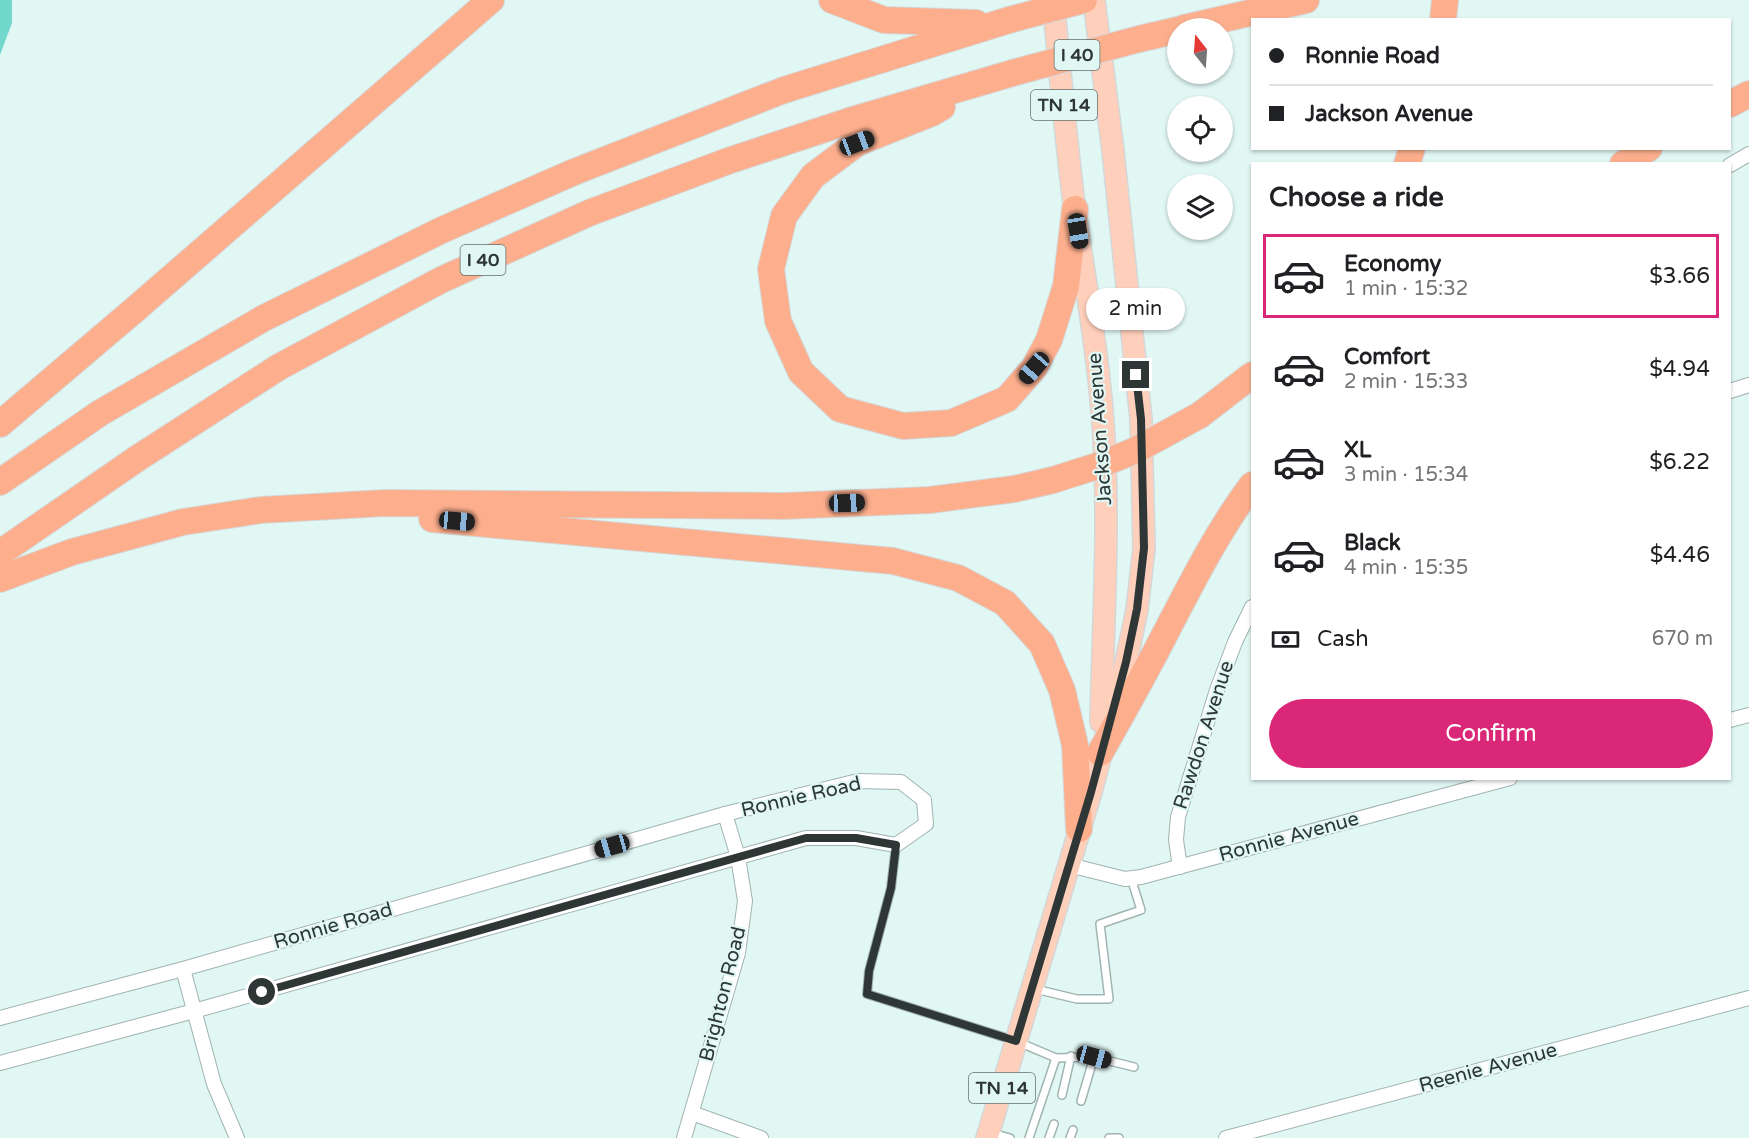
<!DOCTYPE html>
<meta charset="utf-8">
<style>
:root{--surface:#fff;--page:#f2f2f2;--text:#202124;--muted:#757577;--line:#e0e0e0;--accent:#db2777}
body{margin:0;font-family:"Varela Round",sans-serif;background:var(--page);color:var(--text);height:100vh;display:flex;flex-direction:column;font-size:22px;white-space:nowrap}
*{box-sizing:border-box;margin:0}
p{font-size:20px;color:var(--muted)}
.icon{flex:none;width:33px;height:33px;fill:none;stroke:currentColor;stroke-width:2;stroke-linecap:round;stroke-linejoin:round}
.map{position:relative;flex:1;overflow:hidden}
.panel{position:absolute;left:1251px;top:162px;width:480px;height:618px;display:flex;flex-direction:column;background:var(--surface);border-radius:0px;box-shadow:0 2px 4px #0004}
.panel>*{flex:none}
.top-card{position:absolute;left:1251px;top:18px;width:480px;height:132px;border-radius:0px;box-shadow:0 2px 4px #0004;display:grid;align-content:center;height:132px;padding:0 18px;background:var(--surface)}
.needle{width:39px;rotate:343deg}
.fabs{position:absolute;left:1167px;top:18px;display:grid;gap:12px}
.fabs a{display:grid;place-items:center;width:66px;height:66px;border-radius:50%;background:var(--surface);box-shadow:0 2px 4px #0004;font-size:30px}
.end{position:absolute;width:27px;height:27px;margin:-14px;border:8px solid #2e3735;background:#fff;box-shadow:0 0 0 3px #fff}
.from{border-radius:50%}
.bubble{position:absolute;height:42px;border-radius:21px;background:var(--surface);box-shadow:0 2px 4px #0004;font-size:20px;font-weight:600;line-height:42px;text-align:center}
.car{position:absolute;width:18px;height:36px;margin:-18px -9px;border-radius:8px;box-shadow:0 0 4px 2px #0007;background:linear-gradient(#222 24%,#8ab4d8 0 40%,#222 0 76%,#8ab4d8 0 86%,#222 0)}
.top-card b{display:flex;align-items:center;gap:21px;height:57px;font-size:22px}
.top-card b+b{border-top:2px solid var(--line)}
.top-card i{width:15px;height:15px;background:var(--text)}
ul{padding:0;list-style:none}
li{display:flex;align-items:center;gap:18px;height:84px;margin:0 12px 9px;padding:0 6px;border:3px solid transparent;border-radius:0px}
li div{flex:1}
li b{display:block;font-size:22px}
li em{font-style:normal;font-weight:600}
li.current{border-color:var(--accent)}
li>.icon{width:54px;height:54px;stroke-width:1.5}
h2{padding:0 18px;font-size:27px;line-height:72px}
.pay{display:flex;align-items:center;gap:15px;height:66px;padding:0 18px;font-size:22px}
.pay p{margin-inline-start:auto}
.action{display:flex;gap:12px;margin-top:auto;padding:12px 18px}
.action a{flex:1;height:69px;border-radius:36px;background:var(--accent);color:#fff;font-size:24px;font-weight:600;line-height:69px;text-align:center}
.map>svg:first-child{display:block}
</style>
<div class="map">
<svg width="1749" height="1138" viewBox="0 0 1749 1138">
<rect width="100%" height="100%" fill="#e1f7f4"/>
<path fill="#71d8cb" d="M 0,0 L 12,0 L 12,23 L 0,55 Z"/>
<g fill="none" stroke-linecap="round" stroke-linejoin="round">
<defs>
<g id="lane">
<path d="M 896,845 L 891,888 L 869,971 L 867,994 L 1016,1041 L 1056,1058 L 1094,1057 L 1081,1101"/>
<path d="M 1035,989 L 1077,999 L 1109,999 L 1100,924 L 1141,910 L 1131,878"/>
<path d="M 1094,1057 L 1134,1067"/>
<path d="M 1062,1095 L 1071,1056"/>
<path d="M 992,1133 L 1010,1138"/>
<path d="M 1029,1138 L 1056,1058"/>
<path d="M 1049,1138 L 1054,1124"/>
<path d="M 1070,1138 L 1073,1130"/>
<path d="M 1109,1138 L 1119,1138"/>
</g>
<g id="street">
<path d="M 1730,165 L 1749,154"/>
<path d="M 1730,391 L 1749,385"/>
<path d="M 1730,720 L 1749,715"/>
<path d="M 1069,865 L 1125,879 L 1141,877 L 1510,778"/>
<path d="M 1180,867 L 1176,840 L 1178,817 L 1217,690 L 1235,642 L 1252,607"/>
<path d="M 183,969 L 214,1084 L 237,1138"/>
<path d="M 0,1018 L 183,969 L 725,814 L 858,781 L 901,782 L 924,800 L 926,824 L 896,845 L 856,838 L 806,838 L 194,1011 L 0,1063"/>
<path d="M 692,1113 L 761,1138"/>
<path d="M 684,1138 L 738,953 L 745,901 L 738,857 L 725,814"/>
<path d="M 1226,1138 L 1749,998"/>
</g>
<g id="primary">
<path d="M 1053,0 C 1060,70 1066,142 1075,212 C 1085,282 1098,352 1103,423 C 1110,523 1103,623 1101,722"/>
<path d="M 987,1138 L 1091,792 L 1126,662 L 1137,610 L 1144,548 L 1141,419 L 1113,151 L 1094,0"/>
</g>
<g id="highway">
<path d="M 832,0 L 884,20 L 976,23"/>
<path d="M 1443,20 L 1445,0"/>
<path d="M 1184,28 L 1306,0"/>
<path d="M 1139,39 L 1178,30"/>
<path d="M 1730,104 L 1749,94"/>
<path d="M 942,107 L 932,113 L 857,143 L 813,176 L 784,216 L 771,269 L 778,321 L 801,372 L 840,409 L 903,426 L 951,423 L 1007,399 L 1034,368 L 1049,340 L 1066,286 L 1075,209"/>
<path d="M 1407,164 L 1412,148"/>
<path d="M 1623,164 L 1649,148"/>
<path d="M 1200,415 L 1252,375"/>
<path d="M 0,424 L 132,312 L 491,0"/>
<path d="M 0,482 L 100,413 L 264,318 L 442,230 L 574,172 L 784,90 L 1009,20"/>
<path d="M 432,519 L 893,561 L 958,578 L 1005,603 L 1042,644 L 1062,690 L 1075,745 L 1079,829"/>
<path d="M 0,553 L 138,458 L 279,367 L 441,280 L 589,213 L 728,161 L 849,121 L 1016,72"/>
<path d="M 0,579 L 72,552 L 183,522 L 261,510 L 385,503 L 784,506 L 930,500 L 1014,489 L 1053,480"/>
<path d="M 1100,753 C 1122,714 1144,675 1164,636 C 1191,584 1217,532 1252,485"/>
</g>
</defs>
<use href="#lane" stroke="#a0b4b1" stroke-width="10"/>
<use href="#street" stroke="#a0b4b1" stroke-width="16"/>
<use href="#primary" stroke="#d5d7d7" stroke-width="24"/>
<use href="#highway" stroke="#d5d7d7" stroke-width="28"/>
<use href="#lane" stroke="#fff" stroke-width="7"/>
<use href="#street" stroke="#fff" stroke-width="14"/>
<use href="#primary" stroke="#fecfbb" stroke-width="21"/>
<use href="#highway" stroke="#fdaf8d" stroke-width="26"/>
<defs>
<g id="highway-bridge">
<path d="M 1009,20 L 1084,0"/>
<path d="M 1016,72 L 1139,39"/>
<path d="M 1053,480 L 1097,466 L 1134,451 L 1200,415"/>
</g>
</defs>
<use href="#highway-bridge" stroke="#d5d7d7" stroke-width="28" stroke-linecap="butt"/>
<use href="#highway-bridge" stroke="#fdaf8d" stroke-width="26"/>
</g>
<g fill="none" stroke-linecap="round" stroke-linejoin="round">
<path stroke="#2e3735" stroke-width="8" d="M 262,992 L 806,838 L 856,838 L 896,845 L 891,888 L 869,971 L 867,994 L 1016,1041 L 1091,792 L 1126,662 L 1137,609 L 1144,548 L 1141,419 L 1136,375"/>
</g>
<g text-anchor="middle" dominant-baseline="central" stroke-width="4.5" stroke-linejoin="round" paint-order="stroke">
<g fill="#e1f7f4" stroke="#64716e" stroke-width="1.5">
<rect x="1054.5" y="40" width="45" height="30" rx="4.5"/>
<rect x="1031" y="90" width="66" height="30" rx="4.5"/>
<rect x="460.5" y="245" width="45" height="30" rx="4.5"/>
<rect x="969" y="1073" width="66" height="30" rx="4.5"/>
</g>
<g font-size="18" font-weight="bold" fill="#2e3735">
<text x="1077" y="55">I 40</text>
<text x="1064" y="105">TN 14</text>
<text x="483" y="260">I 40</text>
<text x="1002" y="1088">TN 14</text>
</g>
<g font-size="20" fill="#2e3735" stroke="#e1f7f4">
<text transform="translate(1100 429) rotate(-94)">Jackson Avenue</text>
<text transform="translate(1204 735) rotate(-72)">Rawdon Avenue</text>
<text transform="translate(801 797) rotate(-13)">Ronnie Road</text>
<text transform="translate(1289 837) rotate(-15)">Ronnie Avenue</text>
<text transform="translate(333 926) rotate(-16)">Ronnie Road</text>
<text transform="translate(723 994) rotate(-76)">Brighton Road</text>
<text transform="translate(1488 1068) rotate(-15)">Reenie Avenue</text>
</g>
</g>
</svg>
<div class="fabs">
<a><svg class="needle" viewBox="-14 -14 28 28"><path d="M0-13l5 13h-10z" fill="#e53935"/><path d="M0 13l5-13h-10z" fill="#757577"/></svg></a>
<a><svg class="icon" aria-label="locate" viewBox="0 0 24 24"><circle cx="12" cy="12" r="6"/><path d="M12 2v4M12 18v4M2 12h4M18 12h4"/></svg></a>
<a><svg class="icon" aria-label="layers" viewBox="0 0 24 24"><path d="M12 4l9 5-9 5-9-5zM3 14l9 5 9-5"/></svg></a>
</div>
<i class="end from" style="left:262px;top:992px"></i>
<i class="end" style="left:1136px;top:375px"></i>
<div class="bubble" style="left:1086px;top:288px;width:99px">2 min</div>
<i class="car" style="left:857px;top:143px;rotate:69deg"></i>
<i class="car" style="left:1078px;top:231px;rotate:171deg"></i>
<i class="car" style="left:1034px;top:368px;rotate:221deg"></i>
<i class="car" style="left:847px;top:503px;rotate:88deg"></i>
<i class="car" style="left:457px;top:521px;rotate:95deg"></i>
<i class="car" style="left:612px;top:846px;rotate:254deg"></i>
<i class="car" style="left:1094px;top:1057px;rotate:105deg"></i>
<div class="top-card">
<b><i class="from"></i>Ronnie Road</b>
<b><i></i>Jackson Avenue</b>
</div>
<section class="panel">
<h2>Choose a ride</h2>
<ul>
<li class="current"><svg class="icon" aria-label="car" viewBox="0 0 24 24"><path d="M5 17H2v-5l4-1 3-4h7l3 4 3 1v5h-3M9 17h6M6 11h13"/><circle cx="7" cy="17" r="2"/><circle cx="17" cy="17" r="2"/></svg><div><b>Economy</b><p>1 min · 15:32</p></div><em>$3.66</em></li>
<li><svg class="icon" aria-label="car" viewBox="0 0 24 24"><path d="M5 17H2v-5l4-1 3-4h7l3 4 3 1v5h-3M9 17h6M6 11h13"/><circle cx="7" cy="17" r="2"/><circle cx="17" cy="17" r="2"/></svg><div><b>Comfort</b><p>2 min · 15:33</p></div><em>$4.94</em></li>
<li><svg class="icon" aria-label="car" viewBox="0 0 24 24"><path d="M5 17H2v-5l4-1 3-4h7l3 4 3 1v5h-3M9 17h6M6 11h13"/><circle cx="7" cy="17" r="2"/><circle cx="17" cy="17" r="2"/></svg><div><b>XL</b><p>3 min · 15:34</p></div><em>$6.22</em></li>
<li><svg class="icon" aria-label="car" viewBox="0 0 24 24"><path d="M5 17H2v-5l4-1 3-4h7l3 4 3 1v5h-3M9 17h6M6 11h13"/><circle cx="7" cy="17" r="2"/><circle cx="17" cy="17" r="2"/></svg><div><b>Black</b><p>4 min · 15:35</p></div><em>$4.46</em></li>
</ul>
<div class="pay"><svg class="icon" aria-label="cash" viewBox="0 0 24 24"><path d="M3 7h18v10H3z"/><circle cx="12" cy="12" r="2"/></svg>Cash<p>670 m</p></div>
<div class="action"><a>Confirm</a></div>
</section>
</div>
